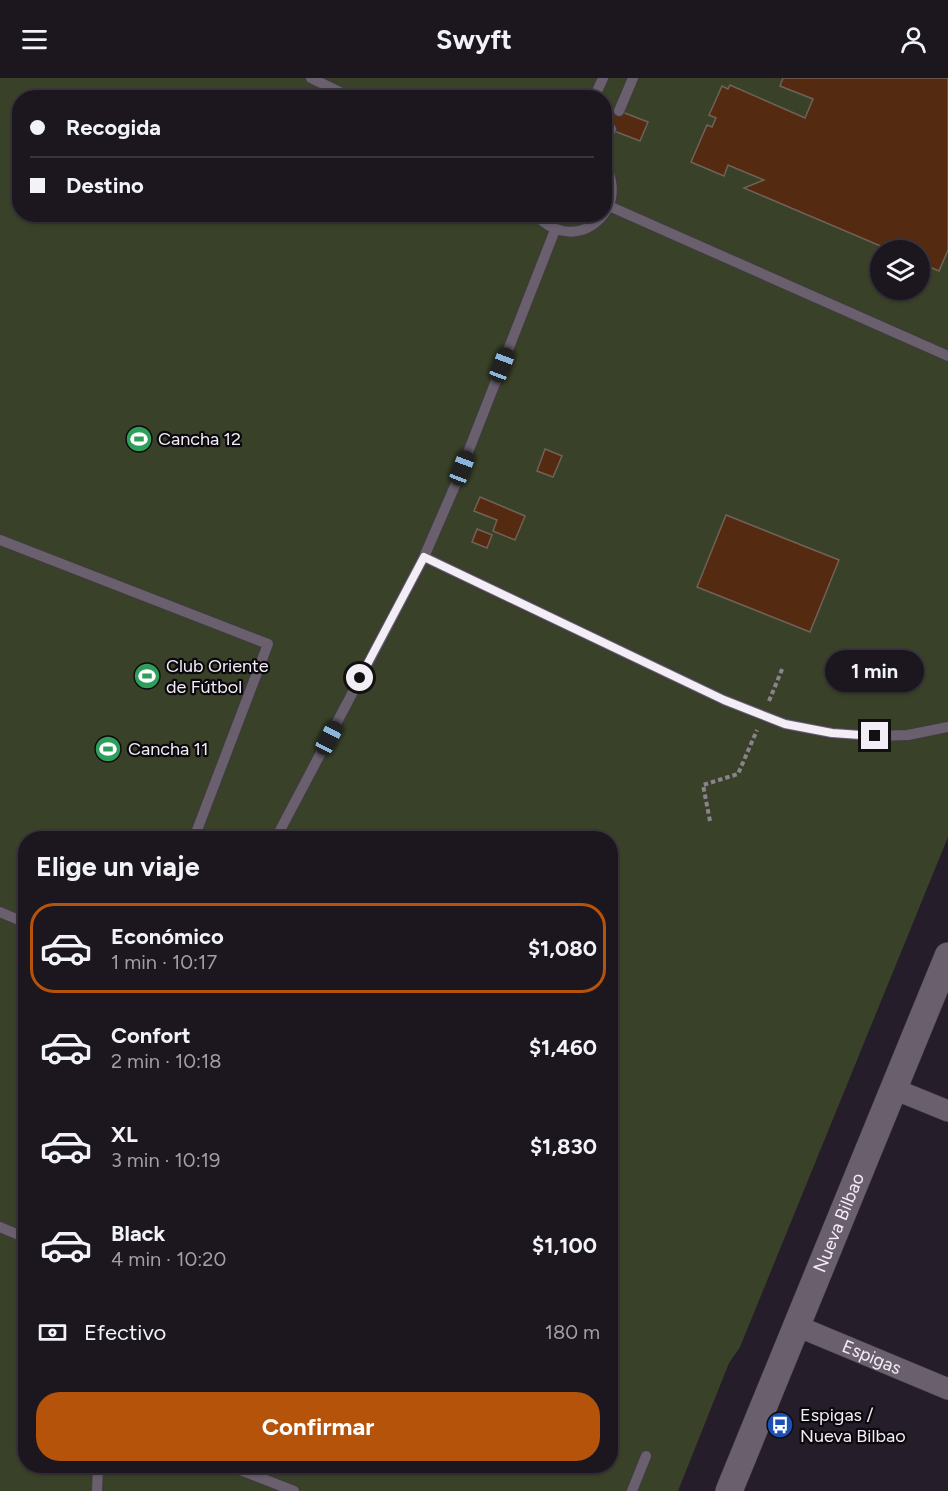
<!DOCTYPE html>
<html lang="es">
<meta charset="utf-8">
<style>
:root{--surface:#1c161f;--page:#251f28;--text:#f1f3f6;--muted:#a09fa4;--line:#3a353d;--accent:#b45309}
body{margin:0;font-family:Figtree,sans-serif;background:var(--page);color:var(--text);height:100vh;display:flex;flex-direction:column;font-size:22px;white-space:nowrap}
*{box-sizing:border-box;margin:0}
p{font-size:20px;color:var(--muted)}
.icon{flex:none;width:33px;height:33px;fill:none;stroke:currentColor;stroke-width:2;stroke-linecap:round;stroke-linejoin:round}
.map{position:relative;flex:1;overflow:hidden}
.panel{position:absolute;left:18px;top:753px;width:600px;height:642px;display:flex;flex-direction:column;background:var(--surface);border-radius:24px;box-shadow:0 2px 4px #0004,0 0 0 2px var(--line)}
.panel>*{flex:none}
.top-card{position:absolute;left:12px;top:12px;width:600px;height:132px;border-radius:24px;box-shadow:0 2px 4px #0004,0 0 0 2px var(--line);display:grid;align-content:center;height:132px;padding:0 18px;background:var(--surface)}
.fabs{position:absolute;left:870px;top:162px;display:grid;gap:12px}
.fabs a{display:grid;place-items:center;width:60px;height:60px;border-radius:50%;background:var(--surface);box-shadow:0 2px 4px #0004,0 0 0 2px var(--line);font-size:30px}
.end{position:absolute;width:27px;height:27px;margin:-14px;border:8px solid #f3edf5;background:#111;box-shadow:0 0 0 3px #111}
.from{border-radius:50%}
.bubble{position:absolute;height:42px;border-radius:21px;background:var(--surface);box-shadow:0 2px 4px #0004,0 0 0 2px var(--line);font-size:20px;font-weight:700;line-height:42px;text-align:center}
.car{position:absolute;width:18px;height:36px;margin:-18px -9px;border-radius:8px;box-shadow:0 0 4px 2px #0007;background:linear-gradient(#222 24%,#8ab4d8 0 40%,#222 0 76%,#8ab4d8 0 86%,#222 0)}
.top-card b{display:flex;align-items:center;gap:21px;height:57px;font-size:22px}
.top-card b+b{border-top:2px solid var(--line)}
.top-card i{width:15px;height:15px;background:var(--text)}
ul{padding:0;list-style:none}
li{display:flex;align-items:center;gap:18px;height:90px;margin:0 12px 9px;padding:0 6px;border:3px solid transparent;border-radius:24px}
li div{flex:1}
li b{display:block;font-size:22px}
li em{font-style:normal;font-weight:700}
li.selected{border-color:var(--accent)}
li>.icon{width:54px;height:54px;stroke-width:1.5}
h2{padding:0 18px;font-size:27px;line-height:72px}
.pay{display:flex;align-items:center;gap:15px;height:66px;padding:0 18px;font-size:22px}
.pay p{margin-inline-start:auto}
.primary-button{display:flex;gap:12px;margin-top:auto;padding:12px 18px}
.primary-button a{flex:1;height:69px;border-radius:24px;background:var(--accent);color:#fff;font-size:24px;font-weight:700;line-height:69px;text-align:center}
header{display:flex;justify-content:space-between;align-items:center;height:78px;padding:0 18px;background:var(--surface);font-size:27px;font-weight:700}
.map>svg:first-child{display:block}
</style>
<header><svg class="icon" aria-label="menu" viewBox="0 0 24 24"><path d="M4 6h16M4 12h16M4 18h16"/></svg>Swyft<svg class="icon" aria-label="person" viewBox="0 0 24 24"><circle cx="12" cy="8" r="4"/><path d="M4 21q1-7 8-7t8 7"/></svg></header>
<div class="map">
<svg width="948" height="1413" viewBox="0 0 948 1413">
<rect width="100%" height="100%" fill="#251d29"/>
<path fill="#394228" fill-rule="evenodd" d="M 0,0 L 948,0 L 948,759 L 740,1269 L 729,1285 L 678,1413 L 0,1413 ZM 20,20 L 604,20 L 604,136 L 20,136 ZM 880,172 L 920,172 L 920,212 L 880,212 ZM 26,760 L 610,760 L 610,1388 L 26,1388 Z"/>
<g fill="#542a11" stroke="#716158" stroke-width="1.5">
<path d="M 783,0 L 948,0 L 948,172 L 939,193 L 920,185 L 920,172 L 890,172 L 744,110 L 764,102 L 728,87 L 724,98 L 691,84 L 707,47 L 712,49 L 716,40 L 709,37 L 722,8 L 728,11 L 730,7 L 805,40 L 813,21 L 780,8 Z"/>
<path d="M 604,27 L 648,44 L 640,63 L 604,49 Z"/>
<path d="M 545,371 L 562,378 L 553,399 L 537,393 Z"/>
<path d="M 480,419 L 525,438 L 515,462 L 493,453 L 497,442 L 474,433 Z"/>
<path d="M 726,437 L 839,482 L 810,554 L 697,509 Z"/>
<path d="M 477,451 L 492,457 L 487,470 L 472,464 Z"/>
</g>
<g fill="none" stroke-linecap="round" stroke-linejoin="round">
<defs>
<g id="service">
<path d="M 311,0 L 352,20"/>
<path d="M 594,20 L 603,0"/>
<path d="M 619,33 L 633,0"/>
<path d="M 604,67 L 611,51"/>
<path d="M 604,86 C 613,100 615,118 606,133"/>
<path d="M 609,128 L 948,278"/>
<path d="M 535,136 C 555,158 584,161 604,136"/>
<path d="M 0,462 L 268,566 L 194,760"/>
<path d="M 424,479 L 724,622 L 785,646 L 832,655 L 875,658 L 908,657 L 948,649"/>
<path d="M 276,760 L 424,479 L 454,410 L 555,152"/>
<path d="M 0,834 L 26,845"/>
<path d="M 0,1149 L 26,1160"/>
<path d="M 230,1388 L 294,1413"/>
<path d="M 97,1413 L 98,1388"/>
<path d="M 632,1413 L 646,1378"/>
</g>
<g id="minor">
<path d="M 894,1011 L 948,1033"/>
<path id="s1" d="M 797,1248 L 948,1311"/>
</g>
<g id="tertiary">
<path id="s2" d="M 729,1413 L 948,878"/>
</g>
</defs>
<use href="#service" stroke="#403a43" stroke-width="12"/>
<use href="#minor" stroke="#403a43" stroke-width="22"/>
<use href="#tertiary" stroke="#403a43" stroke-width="28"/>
<g stroke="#8a838d" stroke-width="4" stroke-dasharray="4.5 3" stroke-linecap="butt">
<path d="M 769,623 L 783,589"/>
<path d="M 710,743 L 703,707 L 738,696 L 757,652"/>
</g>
<use href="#service" stroke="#695f6d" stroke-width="10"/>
<use href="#minor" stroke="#695f6d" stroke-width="21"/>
<use href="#tertiary" stroke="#695f6d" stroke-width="27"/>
</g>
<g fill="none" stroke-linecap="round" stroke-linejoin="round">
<path stroke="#f3edf5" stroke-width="8" d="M 360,600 L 424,479 L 724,622 L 785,646 L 832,655 L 875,658"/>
</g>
<defs>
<symbol id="stadium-disc" viewBox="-11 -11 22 22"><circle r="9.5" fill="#2e9e5b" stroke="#0c090e"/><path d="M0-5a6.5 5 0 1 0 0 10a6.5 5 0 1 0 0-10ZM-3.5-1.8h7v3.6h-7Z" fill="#fff"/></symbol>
<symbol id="bus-disc" viewBox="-11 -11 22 22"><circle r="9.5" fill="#1a4fb4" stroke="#0c090e"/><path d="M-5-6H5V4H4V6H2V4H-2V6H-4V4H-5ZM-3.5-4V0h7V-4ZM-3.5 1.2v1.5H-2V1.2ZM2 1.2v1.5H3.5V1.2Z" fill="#fff"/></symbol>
</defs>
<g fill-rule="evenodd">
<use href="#stadium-disc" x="124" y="346" width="30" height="30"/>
<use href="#stadium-disc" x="132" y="583" width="30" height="30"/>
<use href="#stadium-disc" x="93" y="656" width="30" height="30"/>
<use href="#bus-disc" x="765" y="1332" width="30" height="30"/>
</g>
<g text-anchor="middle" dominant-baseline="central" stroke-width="4.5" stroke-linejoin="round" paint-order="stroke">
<g font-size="18" fill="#f3edf5" stroke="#0c090e" text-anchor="start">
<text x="158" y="361">Cancha 12</text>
<text x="166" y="588">Club Oriente<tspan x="166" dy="21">de Fútbol</tspan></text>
<text x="128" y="671">Cancha 11</text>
<text x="800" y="1337">Espigas /<tspan x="800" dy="21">Nueva Bilbao</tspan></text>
</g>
<g font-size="18" fill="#f3edf5" stroke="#0c090e">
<text stroke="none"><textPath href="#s2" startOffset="290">Nueva Bilbao</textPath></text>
<text stroke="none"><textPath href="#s1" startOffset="81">Espigas</textPath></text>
</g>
</g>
</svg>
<div class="fabs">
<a><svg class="icon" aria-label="layers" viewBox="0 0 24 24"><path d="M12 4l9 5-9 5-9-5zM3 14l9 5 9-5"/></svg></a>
</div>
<i class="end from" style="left:360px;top:600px"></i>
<i class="end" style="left:875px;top:658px"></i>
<div class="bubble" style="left:825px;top:572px;width:99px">1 min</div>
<i class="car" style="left:502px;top:287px;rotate:21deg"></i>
<i class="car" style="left:462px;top:390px;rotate:21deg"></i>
<i class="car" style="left:329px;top:660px;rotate:28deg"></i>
<div class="top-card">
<b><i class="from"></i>Recogida</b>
<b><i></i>Destino</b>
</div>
<section class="panel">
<h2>Elige un viaje</h2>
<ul>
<li class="selected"><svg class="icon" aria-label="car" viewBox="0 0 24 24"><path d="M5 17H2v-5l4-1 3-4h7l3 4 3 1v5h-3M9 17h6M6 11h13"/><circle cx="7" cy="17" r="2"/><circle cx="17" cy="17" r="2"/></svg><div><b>Económico</b><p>1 min · 10:17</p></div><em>$1,080</em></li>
<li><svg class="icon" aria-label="car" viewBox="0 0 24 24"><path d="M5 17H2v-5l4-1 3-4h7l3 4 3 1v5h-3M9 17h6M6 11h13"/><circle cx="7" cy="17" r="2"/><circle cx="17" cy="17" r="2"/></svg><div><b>Confort</b><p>2 min · 10:18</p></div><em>$1,460</em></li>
<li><svg class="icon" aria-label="car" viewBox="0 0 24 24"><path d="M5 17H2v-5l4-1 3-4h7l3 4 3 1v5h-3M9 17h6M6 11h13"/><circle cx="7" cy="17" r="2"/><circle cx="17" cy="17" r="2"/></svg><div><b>XL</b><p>3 min · 10:19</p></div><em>$1,830</em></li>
<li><svg class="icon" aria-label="car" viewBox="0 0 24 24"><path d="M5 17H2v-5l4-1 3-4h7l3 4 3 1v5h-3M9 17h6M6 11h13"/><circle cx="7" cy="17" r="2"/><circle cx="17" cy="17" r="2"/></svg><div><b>Black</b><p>4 min · 10:20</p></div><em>$1,100</em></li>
</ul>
<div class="pay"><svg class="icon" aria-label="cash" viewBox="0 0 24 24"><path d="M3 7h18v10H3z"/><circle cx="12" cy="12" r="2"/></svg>Efectivo<p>180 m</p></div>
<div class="primary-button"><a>Confirmar</a></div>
</section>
</div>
